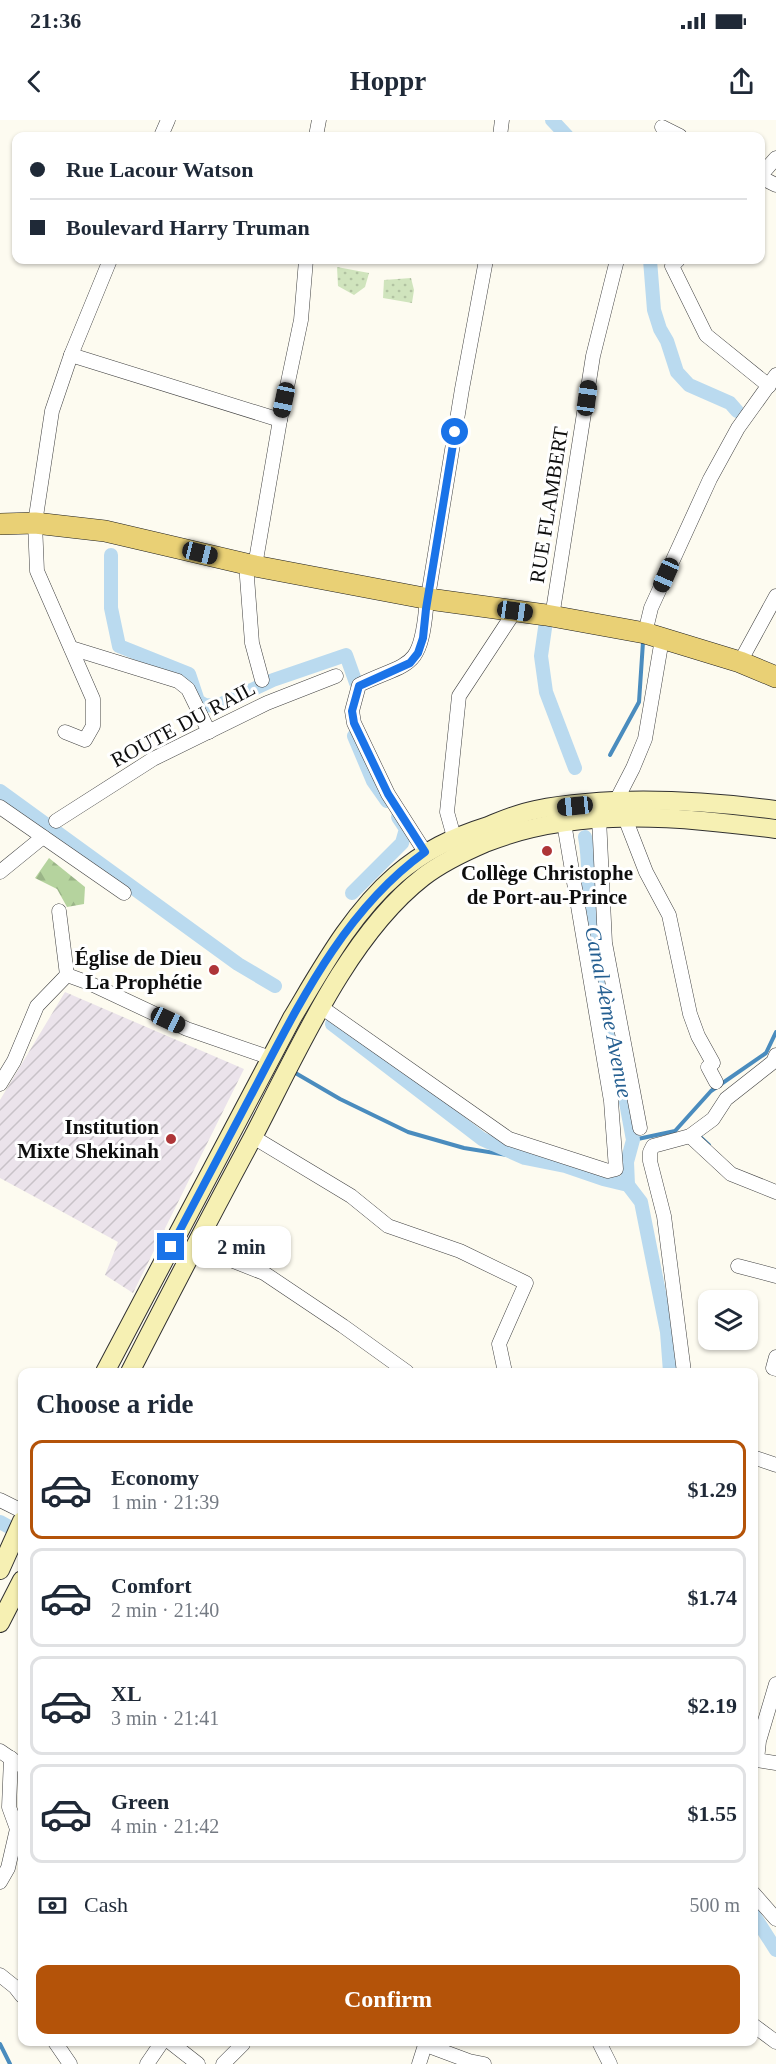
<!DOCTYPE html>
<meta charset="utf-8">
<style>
:root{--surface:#fff;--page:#f6f6f7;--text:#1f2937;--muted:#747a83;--line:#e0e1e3;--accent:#b45309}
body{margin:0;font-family:"Times New Roman",serif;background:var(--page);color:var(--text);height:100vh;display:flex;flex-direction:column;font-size:22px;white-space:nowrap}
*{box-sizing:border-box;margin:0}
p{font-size:20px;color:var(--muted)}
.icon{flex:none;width:33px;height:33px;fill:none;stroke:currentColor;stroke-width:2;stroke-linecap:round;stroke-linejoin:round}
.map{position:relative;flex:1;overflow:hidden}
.details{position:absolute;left:18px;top:1248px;width:740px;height:678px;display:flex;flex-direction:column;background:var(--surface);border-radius:12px;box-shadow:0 2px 4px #0004}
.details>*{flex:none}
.top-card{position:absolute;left:12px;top:12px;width:753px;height:132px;border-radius:12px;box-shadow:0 2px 4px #0004;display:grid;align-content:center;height:132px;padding:0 18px;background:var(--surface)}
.fabs{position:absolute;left:698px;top:1170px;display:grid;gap:12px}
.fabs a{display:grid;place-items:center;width:60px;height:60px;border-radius:12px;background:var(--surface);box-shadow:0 2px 4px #0004;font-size:30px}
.end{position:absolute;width:27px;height:27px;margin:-14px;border:8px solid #1a73e8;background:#fff;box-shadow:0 0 0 3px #fff}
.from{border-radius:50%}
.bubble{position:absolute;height:42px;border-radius:12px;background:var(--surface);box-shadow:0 2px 4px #0004;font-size:20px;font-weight:700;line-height:42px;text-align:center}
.car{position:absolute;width:18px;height:36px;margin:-18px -9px;border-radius:8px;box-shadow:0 0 4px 2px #0007;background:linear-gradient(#222 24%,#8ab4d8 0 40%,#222 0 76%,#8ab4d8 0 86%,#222 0)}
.top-card b{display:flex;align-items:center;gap:21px;height:57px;font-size:22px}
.top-card b+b{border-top:2px solid var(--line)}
.top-card i{width:15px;height:15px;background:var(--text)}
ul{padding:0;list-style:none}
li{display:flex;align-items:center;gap:18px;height:99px;margin:0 12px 9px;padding:0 6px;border:3px solid var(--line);border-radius:12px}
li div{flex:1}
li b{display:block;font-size:22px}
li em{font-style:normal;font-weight:700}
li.on{border-color:var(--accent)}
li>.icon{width:54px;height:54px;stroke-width:1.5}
h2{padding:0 18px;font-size:27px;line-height:72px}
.pay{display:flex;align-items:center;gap:15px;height:66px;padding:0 18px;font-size:22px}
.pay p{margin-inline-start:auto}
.action{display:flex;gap:12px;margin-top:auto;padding:12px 18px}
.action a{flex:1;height:69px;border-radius:12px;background:var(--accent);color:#fff;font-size:24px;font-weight:700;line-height:69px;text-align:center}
.status{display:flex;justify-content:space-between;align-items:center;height:42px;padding:0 30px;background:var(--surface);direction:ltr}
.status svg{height:16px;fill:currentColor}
header{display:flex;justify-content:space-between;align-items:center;height:78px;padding:0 18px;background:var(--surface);font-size:27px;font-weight:700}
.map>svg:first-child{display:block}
</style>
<div class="status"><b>21:36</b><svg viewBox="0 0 49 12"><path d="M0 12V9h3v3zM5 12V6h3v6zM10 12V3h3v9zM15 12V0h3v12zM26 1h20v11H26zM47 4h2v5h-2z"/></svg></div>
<header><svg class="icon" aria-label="back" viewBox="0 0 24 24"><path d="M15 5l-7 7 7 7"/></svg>Hoppr<svg class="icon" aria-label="share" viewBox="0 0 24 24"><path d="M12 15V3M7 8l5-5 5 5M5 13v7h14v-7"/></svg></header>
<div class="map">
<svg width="776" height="1944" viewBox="0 0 776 1944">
<defs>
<pattern id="industrial-furrows" width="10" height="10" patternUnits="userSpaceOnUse" patternTransform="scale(1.5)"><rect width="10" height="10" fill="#ebe3eb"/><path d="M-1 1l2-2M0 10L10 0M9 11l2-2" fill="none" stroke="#c8c2c8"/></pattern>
<pattern id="forest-firs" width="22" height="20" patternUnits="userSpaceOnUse" patternTransform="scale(1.5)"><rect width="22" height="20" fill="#b5d39e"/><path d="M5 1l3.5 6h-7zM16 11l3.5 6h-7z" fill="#9ab487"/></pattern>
<pattern id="park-dots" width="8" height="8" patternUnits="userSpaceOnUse" patternTransform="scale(1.5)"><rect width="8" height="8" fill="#d0e4bd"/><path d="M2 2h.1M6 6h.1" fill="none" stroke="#b1c2a1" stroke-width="1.8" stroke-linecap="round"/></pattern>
</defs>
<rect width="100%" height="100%" fill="#fdfbf0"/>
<path fill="url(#industrial-furrows)" d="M 65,872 L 244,949 L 133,1173 L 105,1155 L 118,1122 L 0,1058 L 0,980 Z"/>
<path fill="url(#forest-firs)" d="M 49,738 L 85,767 L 84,784 L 67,787 L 57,769 L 35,758 Z"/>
<g fill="url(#park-dots)">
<path d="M 337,147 L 369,153 L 365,167 L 354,175 L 338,166 Z"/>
<path d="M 411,158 L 414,170 L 412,183 L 383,178 L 384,160 Z"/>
</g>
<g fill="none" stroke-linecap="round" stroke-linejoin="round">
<g stroke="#4a8cbe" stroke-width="4">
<path d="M 610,635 L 639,582 L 643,522"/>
<path d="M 292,951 L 340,979 L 408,1012 L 464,1028 L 525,1038"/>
<path d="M 697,1014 L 709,1025"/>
<path d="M 633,1020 L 675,1011 L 711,971 L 766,933 L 776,912"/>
<path d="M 0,1924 L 10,1944"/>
</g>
<g stroke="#badaef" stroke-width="14">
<path d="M 552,0 L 567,16"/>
<path d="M 650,140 L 654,190 L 660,209 L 667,221 L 677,252 L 689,265 L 730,283 L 737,291"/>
<path d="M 111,435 L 111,488 L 119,526 L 189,554 L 198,581 L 205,585 L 217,586 L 273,560 L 346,535 L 356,563"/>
<path d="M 545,508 L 541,536 L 546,572 L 575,648"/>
<path d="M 354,616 L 373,661 L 387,681"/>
<path d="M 0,671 L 238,844 L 275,866"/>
<path d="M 585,717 C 590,742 587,766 590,790 L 633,1020 L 627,1042 L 628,1065"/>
<path d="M 352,773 L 402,723 L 406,709 L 398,697"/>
<path d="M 332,904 L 482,1019 L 525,1038 L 565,1046 L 603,1059 L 628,1065 L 641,1082 L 667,1212 L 670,1252"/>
<path d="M 0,1402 L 22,1414"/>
<path d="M 753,1794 L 776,1830"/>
</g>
<defs>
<g id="street">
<path d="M 662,7 L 680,16"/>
<path d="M 161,16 L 168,0"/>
<path d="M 316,16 L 319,0"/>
<path d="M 500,16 L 502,0"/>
<path d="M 760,56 L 776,38"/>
<path d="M 760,57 L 776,65"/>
<path d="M 678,140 L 672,146 L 706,215 L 769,266"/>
<path d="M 71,235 L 280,300"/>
<path d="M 246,444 L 252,523 L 262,560"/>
<path d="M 255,446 L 280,300 L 301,200 L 306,140"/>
<path d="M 552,497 L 593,236 L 617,140"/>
<path d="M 645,513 L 651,488 L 710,359 L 738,308 L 776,255"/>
<path d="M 71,528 L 178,561 L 188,569 L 209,612"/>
<path d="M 740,542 L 776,476"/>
<path d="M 65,612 L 85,620 L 93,606 L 93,579 L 37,451 L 35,403 L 52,291 L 71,235 L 110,140"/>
<path d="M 616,681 L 633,648 L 645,619 L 662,519"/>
<path d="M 0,687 L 124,773"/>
<path d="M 599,698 L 605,823 L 640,1008"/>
<path d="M 625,698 L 646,752 L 669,795 L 690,894 L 698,916 L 713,943 L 708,947 L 716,962"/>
<path d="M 56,701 L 153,639 L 267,583 L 336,556"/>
<path d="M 454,717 L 447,692 L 459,576 L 515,491"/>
<path d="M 425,732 L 388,674 L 354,603 L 352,591 L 359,565 C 409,541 420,551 426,489 L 462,269 L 486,140"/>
<path d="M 0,752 L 43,717"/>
<path d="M 59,791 L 67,855"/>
<path d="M 321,887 L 509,1019 L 608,1051 L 616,1049 L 611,981 L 564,703"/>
<path d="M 0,964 L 14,941 L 37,886 L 67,855 L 89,863 L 187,909 L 271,938"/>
<path d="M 690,1016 L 731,1054 L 776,1072"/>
<path d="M 253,1017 L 351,1076 L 388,1106 L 460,1131 L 526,1163 L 499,1224 L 505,1252"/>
<path d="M 195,1126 L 264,1153 L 343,1206 L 407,1252"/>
<path d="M 738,1146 L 776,1156"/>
<path d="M 776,1237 L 773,1248 L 776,1249"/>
<path d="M 684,1252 L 664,1096 L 650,1041 L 650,1032 L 653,1026 L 690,1016 L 713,999 L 726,979 L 773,942 L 776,935"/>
<path d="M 753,1337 L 776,1345"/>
<path d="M 0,1380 L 22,1391"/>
<path d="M 776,1564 L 759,1621 L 757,1640 L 776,1643"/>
<path d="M 0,1631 L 22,1646"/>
<path d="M 0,1762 L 8,1748 L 17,1709 L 9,1687 L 11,1638"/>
<path d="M 753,1773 L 776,1799"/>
<path d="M 0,1855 L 15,1867 L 22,1876"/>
<path d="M 753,1905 L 776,1922"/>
<path d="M 55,1922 L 70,1944"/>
<path d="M 170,1922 L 198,1944"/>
<path d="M 599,1922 L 610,1944"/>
<path d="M 426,1925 L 469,1941 L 484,1944"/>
<path d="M 147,1944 L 162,1922"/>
<path d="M 223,1944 L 243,1924"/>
<path d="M 419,1944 L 426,1922"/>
</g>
<g id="secondary">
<path d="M 105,1252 L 292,898 C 322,848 351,794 396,755 C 424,731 453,717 488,706 C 503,700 519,693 535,690 C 612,675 699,680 776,690"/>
<path d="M 130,1252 C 170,1174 211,1095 253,1017 C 297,933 347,816 423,757 C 441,743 464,732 485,723 C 577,686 681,697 776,709"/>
<path d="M 0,1450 L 22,1401"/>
<path d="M 0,1503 L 22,1460"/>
</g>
<path id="primary" d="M 0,404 L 35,403 L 105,411 L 255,446 L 429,479 L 546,495 L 645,513 L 740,542 L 776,557"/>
</defs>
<use href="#street" stroke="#414141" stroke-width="15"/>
<use href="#secondary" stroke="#303030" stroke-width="20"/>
<use href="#primary" stroke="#1f1f1f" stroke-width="22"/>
<use href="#street" stroke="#fff" stroke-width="14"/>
<use href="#secondary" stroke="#f6f0b3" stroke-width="18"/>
<use href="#primary" stroke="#e9d075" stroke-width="21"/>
</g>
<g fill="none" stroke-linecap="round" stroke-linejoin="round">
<path stroke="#1a73e8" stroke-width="8" d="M 171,1127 C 200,1072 229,1017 258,962 C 302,878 346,789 425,732 L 388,674 L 354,603 L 352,591 L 359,566 L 410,543 L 418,533 L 423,518 L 426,489 L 455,312"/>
</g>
<g fill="#ae3538" stroke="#fff" stroke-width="2">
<circle cx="547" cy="731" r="6"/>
<circle cx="214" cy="850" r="6"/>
<circle cx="171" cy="1019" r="6"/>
</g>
<g text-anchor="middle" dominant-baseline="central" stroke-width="6" stroke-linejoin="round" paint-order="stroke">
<g font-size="21" fill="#0e0e0e" stroke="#fff">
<text transform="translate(549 385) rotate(-81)">RUE FLAMBERT</text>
<text transform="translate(183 604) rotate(-28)">ROUTE DU RAIL</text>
</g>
<g font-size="21" font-weight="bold" fill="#0e0e0e" stroke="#fff" text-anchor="end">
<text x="547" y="753" text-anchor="middle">Collège Christophe<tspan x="547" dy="24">de Port-au-Prince</tspan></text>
<text x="202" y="838">Église de Dieu<tspan x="202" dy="24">La Prophétie</tspan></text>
<text x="159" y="1007">Institution<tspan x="159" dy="24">Mixte Shekinah</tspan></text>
</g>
<g font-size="22" font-style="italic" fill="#255f91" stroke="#fff">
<text transform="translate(609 892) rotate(79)">Canal 4ème Avenue</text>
</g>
</g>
</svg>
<div class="fabs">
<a><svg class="icon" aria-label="layers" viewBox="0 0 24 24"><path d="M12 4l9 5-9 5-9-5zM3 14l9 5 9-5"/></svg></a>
</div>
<i class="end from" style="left:455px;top:312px"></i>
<i class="end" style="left:171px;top:1127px"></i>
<div class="bubble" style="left:192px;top:1106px;width:99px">2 min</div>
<i class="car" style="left:587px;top:278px;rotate:8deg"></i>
<i class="car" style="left:284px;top:280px;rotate:192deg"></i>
<i class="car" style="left:200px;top:433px;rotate:104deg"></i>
<i class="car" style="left:666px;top:455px;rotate:204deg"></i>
<i class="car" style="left:515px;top:491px;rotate:98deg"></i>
<i class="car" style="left:575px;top:686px;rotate:264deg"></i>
<i class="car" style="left:168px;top:900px;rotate:115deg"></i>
<div class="top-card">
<b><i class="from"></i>Rue Lacour Watson</b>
<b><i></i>Boulevard Harry Truman</b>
</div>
<section class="details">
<h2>Choose a ride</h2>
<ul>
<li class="on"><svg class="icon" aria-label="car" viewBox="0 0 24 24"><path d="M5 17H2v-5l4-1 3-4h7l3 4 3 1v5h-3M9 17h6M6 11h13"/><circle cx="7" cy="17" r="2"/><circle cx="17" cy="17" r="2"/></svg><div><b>Economy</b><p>1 min · 21:39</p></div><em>$1.29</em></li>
<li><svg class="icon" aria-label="car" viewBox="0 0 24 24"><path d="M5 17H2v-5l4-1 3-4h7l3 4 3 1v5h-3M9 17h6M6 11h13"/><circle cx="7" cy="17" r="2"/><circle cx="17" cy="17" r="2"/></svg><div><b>Comfort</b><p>2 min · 21:40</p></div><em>$1.74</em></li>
<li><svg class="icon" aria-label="car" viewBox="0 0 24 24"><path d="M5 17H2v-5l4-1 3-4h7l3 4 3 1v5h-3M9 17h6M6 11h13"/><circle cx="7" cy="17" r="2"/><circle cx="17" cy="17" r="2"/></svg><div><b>XL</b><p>3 min · 21:41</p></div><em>$2.19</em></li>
<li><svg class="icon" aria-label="car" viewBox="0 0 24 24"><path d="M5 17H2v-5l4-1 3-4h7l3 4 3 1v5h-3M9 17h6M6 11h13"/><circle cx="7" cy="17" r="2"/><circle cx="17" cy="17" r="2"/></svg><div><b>Green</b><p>4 min · 21:42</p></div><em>$1.55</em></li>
</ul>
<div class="pay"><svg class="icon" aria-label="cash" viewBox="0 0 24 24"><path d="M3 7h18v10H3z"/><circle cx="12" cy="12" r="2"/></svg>Cash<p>500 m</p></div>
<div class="action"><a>Confirm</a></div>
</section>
</div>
